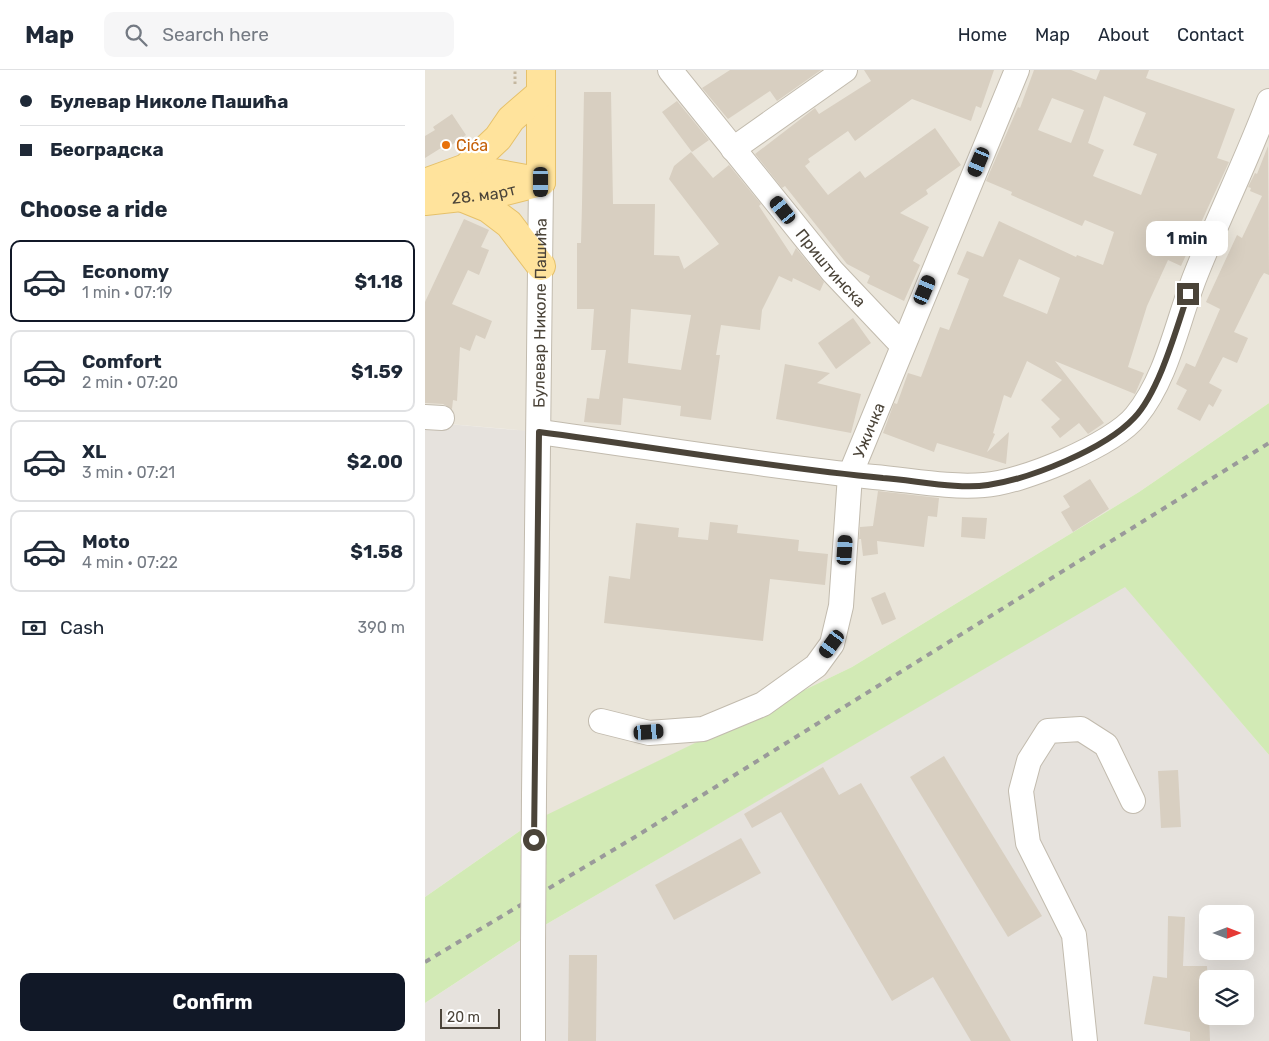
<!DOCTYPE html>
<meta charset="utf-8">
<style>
:root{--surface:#fff;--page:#f6f6f7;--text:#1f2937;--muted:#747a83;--line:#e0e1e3;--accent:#111827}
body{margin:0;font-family:Rubik,sans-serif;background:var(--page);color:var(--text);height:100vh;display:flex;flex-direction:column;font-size:19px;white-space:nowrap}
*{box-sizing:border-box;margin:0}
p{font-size:16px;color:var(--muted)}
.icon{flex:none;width:28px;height:28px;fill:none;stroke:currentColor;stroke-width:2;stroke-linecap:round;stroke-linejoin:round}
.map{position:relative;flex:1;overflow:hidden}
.side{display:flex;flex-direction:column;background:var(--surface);width:425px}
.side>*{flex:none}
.top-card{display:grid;align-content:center;height:110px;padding:0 20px;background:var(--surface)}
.needle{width:32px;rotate:90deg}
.controls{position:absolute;left:774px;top:835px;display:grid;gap:10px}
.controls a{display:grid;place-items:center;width:55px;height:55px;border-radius:10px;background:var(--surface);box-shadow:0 5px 20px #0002;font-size:25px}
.scale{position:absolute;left:15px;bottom:12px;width:60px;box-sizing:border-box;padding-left:5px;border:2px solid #4b4439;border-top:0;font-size:14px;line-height:18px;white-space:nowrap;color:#4b4439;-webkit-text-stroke:4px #fff;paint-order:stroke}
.end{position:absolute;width:22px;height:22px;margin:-11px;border:6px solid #4b4439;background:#fff;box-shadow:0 0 0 2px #fff}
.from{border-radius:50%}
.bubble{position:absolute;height:35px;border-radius:10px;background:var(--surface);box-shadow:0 5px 20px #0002;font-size:16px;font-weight:700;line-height:35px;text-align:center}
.car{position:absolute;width:15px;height:30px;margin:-15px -8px;border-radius:6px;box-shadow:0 0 4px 1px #0007;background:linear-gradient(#222 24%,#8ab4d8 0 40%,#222 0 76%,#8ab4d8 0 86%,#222 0)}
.top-card b{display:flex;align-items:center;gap:18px;height:48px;font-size:19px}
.top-card b+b{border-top:1px solid var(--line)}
.top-card i{width:12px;height:12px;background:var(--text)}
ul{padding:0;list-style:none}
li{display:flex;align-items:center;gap:15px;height:82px;margin:0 10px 8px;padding:0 10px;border:2px solid var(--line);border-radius:10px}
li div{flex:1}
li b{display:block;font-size:19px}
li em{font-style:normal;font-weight:700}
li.on{border-color:var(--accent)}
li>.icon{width:45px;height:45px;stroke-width:1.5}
h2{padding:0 20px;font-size:22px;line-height:60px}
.pay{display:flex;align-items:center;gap:12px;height:55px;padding:0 20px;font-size:19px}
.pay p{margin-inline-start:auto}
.primary-button{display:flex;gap:10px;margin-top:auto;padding:10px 20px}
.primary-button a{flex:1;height:58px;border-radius:10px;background:var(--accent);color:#fff;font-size:20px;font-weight:700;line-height:58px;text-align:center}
header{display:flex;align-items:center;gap:30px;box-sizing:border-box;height:70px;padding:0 25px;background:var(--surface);border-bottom:1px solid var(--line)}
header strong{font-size:24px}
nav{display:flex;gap:28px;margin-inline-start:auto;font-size:18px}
.search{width:350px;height:45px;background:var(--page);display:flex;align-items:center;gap:12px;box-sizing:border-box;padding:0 18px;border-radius:10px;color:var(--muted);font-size:19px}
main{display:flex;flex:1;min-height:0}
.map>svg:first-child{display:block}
</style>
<header>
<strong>Map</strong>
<div class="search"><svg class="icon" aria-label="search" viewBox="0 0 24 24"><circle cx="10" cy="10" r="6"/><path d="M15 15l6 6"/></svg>Search here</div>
<nav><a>Home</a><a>Map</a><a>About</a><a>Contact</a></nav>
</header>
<main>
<section class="side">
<div class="top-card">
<b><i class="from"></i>Булевар Николе Пашића</b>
<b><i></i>Београдска</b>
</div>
<h2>Choose a ride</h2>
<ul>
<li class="on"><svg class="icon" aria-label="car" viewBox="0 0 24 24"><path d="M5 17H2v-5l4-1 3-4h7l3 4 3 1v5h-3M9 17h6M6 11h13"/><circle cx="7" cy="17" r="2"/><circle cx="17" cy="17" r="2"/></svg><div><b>Economy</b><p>1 min · 07:19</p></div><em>$1.18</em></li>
<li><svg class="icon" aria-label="car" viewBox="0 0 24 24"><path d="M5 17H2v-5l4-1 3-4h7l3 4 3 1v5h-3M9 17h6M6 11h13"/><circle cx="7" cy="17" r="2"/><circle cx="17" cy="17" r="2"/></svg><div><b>Comfort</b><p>2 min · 07:20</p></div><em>$1.59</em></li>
<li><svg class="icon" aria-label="car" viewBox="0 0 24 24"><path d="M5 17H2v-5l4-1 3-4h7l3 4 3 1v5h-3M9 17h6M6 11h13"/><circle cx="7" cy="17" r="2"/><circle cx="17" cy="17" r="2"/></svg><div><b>XL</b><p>3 min · 07:21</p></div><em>$2.00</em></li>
<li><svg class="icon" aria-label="car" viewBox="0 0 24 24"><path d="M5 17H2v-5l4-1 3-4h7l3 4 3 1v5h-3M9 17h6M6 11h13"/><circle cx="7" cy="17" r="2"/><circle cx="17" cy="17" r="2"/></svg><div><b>Moto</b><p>4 min · 07:22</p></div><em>$1.58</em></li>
</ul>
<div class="pay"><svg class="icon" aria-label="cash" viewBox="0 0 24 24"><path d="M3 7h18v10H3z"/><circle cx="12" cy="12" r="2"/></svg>Cash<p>390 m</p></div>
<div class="primary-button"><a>Confirm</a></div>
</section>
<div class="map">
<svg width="844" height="971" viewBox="0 0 844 971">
<rect width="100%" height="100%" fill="#f6f3ec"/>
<path fill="#eae5da" d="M 0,0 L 844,0 L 844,333 L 714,422 L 427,597 L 115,749 L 93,360 L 0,352 Z"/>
<g fill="#e6e2dd" fill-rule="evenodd">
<path d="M 0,352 L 114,362 L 109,751 L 0,827 Z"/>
<path d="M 700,516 L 844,685 L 844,971 L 0,971 L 0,933 L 108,862 ZM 782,844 L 820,844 L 820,881 L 782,881 ZM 782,909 L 820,909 L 820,946 L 782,946 Z"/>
</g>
<path fill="#d2eab5" d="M 844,333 L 844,685 L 700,517 L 108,862 L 0,933 L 0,827 L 109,751 L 427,597 L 714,422 Z"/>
<g fill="#d8cfc1" fill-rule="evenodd">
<path d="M 305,0 L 396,0 L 352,31 L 345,21 L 303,49 L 277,18 Z"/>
<path d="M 439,0 L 569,0 L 556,38 L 551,36 L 546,51 L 487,29 L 430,71 L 423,61 L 383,89 L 385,92 L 380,96 L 403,125 L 435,101 L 440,108 L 510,58 L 536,95 L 501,120 L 503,124 L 475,143 L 504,157 L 488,191 L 495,195 L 479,231 L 442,213 L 445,206 L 422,194 L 360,116 L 357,118 L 330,84 L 390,38 L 394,44 L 446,11 Z"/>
<path d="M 609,0 L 646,0 L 671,10 L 675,0 L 724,0 L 721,8 L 810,39 L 792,88 L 804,92 L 756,196 L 743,190 L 722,236 L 703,297 L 719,303 L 710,324 L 630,291 L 679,353 L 663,364 L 654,353 L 635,368 L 626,357 L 635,349 L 616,330 L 637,310 L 602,291 L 586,328 L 579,325 L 568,363 L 570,364 L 562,382 L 584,362 L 581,394 L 512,373 L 509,382 L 458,363 L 469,333 L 472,334 L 483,303 L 496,307 L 515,257 L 524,260 L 544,209 L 532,204 L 542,181 L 558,187 L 574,151 L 651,187 L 652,185 L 678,195 L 689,162 L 660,150 L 657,156 L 586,125 L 587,122 L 561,111 L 593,37 L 595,38 ZM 679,26 L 721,43 L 708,75 L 732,84 L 716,125 L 668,106 L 679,80 L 663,73 ZM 627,28 L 659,40 L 646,73 L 613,60 ZM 594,189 L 635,208 L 622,244 L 578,226 Z"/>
<path d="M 159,22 L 186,22 L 188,134 L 230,134 L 229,185 L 254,186 L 259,199 L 294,174 L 244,109 L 249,96 L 266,82 L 288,108 L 304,95 L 336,134 L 334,136 L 367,186 L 371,178 L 399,212 L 395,221 L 368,208 L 367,212 L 354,206 L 337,240 L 335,260 L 296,255 L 291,285 L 295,285 L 286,350 L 255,346 L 256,336 L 198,328 L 196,355 L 159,352 L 162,328 L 174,329 L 181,280 L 166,280 L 169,239 L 152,239 L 152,173 L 156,173 L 157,134 ZM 206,239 L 266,245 L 256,300 L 203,293 Z"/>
<path d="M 252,31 L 284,70 L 267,82 L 237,42 Z"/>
<path d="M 27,44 L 41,65 L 18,81 L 16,78 L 0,88 L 0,66 L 10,60 L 8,57 Z"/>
<path d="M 843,76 L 844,205 L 839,203 L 835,209 L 809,262 L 823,268 L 812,293 L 798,287 L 784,313 L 797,320 L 788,337 L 784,334 L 775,351 L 752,339 L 762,320 L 751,314 L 761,293 L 770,297 L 795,239 L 781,232 L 812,165 L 817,168 L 837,126 L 825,121 L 826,118 L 823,117 L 830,103 L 832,104 Z"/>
<path d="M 39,149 L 64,160 L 56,177 L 64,180 L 54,205 L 43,200 L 27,234 L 67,251 L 60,269 L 51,265 L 45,281 L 35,277 L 32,331 L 28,330 L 27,339 L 18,334 L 0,333 L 0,232 Z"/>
<path d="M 428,248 L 446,273 L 411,299 L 393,273 Z"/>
<path d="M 360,294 L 405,303 L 392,313 L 436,324 L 426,363 L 351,349 Z"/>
<path d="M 665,409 L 684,439 L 648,462 L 636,442 L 645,437 L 638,426 Z"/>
<path d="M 453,421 L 514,428 L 512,447 L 503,446 L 499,477 L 452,471 L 453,484 L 438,486 L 436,469 L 434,469 L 435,457 L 448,456 Z"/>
<path d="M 537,447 L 562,448 L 560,469 L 536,467 Z"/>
<path d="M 285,452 L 313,455 L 312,463 L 374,470 L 373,481 L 403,484 L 400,515 L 345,509 L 338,571 L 179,553 L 184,506 L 205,509 L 211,453 L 254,458 L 253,467 L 283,470 Z"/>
<path d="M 460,522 L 471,549 L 457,555 L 446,528 Z"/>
<path d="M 519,686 L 617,846 L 583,867 L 485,707 Z"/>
<path d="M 398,697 L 414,725 L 436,713 L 586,971 L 546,971 L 508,907 L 467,931 L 356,742 L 327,758 L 319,744 Z"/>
<path d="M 753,700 L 756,757 L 736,758 L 733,701 Z"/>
<path d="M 316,768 L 336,803 L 249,850 L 230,815 Z"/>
<path d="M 743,846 L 760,847 L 758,896 L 782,896 L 785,971 L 765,971 L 765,962 L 719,954 L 728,906 L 742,908 Z"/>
<path d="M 144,885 L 172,885 L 171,971 L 143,971 Z"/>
</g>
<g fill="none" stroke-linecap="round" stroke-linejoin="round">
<defs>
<g id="minor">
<path id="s1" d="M 245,0 L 407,201 L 477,275"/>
<path d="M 308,79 L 420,0"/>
<path d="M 0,347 L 17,348"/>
<path d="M 114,362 C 225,377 337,396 449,407 C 485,410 523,418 559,415 C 596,413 688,375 711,346 C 743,307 752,251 771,204 C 794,146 822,90 844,31"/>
<path id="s2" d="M 176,651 L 224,663 L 278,659 L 338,634 L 391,596 L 407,574 L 416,536 L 425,405 L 592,0"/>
<path id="s3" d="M 109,725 L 116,112"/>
<path d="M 108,971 L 108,874"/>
<path d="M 660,971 L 649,865 L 603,773 L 596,721 L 604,691 L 623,661 L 656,659 L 681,675 L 708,731"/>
</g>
<g id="major">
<path d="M 116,0 L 116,112"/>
<path d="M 41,98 L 112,111"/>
<path d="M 0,113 L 41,98 L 73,68 L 86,49 L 116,23"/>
<path d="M 36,127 L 63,138 L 84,154 L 116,196"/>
<path id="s4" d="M 0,131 L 72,123 L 116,112"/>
</g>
</defs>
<use href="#minor" stroke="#c2bbae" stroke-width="26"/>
<use href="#major" stroke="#e6c16a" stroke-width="30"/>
<path stroke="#c4b79f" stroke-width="3" stroke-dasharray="2.5 2.5" stroke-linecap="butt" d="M 90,14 L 90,0"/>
<use href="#minor" stroke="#fff" stroke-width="24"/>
<use href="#major" stroke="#ffe39c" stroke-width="28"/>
<path stroke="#9a9a9a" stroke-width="4" stroke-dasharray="6 6" stroke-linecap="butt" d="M 0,892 L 210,767 L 844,373"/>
<defs>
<path id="minor-bridge" d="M 108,874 L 109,725"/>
</defs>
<use href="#minor-bridge" stroke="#c2bbae" stroke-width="26" stroke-linecap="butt"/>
<use href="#minor-bridge" stroke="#fff" stroke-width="24"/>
</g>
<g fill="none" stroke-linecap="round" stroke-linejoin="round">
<path stroke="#4b4439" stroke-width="6" d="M 109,770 L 114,362 C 229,377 343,397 458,408 C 489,410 534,420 563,415 C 605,409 680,379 709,348 C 734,322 751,260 763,224"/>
</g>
<circle fill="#e8710a" stroke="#fff" stroke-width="2" cx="21" cy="75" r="5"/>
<g text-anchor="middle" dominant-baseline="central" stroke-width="4.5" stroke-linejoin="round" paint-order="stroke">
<g font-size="16" fill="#c56008" stroke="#fff" text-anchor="start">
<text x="31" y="75">Cića</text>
</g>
<g font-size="16" fill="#4b4439" stroke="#fff">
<text stroke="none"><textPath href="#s4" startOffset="59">28. март</textPath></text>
<text stroke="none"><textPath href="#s1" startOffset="255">Приштинска</textPath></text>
<text stroke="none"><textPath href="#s3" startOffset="482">Булевар Николе Пашића</textPath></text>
<text stroke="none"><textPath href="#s2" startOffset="480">Ужичка</textPath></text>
</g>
</g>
</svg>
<div class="controls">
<a><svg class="needle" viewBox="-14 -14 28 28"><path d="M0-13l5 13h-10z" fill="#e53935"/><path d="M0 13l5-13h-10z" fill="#747a83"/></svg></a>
<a><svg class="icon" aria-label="layers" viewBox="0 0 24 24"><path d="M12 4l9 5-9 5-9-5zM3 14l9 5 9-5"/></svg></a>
</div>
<div class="scale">20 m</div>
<i class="end from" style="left:109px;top:770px"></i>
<i class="end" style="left:763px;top:224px"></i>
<div class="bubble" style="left:721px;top:151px;width:82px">1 min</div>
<i class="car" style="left:554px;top:92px;rotate:203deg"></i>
<i class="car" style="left:116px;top:112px;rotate:180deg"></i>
<i class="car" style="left:358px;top:140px;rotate:321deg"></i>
<i class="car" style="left:500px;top:220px;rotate:23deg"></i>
<i class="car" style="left:420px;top:480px;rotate:4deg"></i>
<i class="car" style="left:407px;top:574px;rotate:216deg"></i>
<i class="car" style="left:224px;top:662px;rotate:86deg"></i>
</div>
</main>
